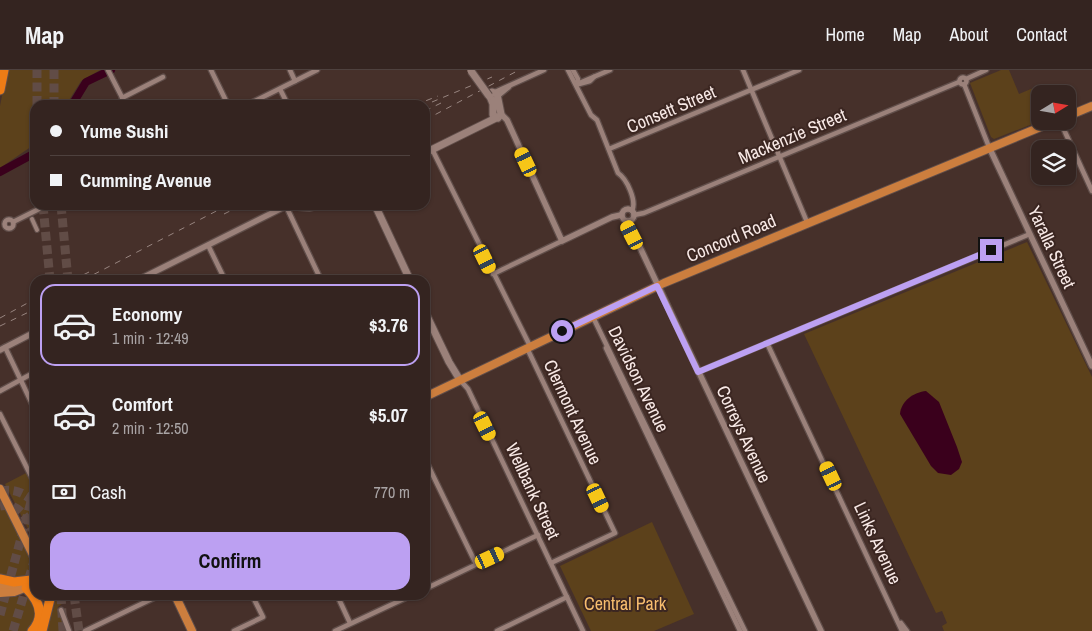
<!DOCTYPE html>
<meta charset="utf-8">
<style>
:root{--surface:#342420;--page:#3f302d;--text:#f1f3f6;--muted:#a9a4a5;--line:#4e413e;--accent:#bca0f2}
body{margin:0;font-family:"Archivo Narrow",sans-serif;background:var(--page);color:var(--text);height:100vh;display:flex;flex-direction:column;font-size:19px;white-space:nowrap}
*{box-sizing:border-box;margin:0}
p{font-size:16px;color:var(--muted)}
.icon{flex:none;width:28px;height:28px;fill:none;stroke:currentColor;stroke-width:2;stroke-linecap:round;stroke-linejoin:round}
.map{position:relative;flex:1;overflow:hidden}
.panel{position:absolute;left:30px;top:205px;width:400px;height:325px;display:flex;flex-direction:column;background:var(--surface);border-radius:15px;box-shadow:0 1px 4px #0004,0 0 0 1px var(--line)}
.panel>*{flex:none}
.top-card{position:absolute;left:30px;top:30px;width:400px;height:110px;border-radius:15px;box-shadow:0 1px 4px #0004,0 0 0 1px var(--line);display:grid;align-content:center;height:110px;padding:0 20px;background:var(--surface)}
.needle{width:32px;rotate:79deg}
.tools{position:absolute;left:1031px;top:15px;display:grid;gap:10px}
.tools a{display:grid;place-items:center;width:45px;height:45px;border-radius:10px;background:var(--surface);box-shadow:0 1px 4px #0004,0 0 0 1px var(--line);font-size:25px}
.end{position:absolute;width:22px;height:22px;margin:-11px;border:6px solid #bca0f2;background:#111;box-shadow:0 0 0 2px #111}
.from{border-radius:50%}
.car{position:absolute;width:15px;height:30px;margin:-15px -8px;border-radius:6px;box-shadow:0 0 4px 1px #0007;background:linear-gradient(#f5c518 24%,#345 0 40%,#f5c518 0 76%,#345 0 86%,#f5c518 0)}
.top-card b{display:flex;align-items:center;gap:18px;height:48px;font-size:19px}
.top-card b+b{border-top:1px solid var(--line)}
.top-card i{width:12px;height:12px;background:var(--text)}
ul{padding:9px 0 0;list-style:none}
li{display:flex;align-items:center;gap:15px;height:82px;margin:0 10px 8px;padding:0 10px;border:2px solid transparent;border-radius:15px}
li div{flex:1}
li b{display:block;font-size:19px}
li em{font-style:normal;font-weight:700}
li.current{border-color:var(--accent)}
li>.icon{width:45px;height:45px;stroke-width:1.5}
.pay{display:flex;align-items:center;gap:12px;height:55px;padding:0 20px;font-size:19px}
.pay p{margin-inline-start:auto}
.button{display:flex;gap:10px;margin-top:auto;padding:10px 20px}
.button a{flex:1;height:58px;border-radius:15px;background:var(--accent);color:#111;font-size:20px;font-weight:700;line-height:58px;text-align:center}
header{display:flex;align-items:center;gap:30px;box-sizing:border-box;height:70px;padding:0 25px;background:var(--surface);border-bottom:1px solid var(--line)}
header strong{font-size:24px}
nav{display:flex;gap:28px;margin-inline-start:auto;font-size:18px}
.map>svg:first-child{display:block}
</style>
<header>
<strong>Map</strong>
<nav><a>Home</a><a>Map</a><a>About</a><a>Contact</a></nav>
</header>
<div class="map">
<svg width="1092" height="561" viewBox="0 0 1092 561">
<rect width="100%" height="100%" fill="#46302a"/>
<g fill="#5c411b">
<path d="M 7,0 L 100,0 L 81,11 L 66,35 L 35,35 L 35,74 L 0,98 L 0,36 Z"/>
<path d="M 1001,0 L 1009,0 L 1019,24 L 1038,16 L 1041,24 L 1040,51 L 994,69 L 991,67 L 970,13 Z"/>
<path d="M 1027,172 L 1092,307 L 1092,561 L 944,561 L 942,556 L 947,553 L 942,541 L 936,543 L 804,264 Z"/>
<path d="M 28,402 L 35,417 L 35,472 L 5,414 Z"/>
<path d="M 0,424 L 35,499 L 34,505 C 22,509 11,509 0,505 Z"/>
<path d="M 652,452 L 694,544 L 654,561 L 591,561 L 560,496 Z"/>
<path d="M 57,525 L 61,525 L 63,533 L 58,537 L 58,543 L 67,561 L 47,561 Z"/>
<path d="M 14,526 L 31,527 L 37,548 L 28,561 L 0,561 L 0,531 Z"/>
</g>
<path fill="#3a001c" d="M 926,321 L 939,332 L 957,377 L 962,392 L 959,399 L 951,405 L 938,403 L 931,396 L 900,344 C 901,331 914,322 926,321 Z"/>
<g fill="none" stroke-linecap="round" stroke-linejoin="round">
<g stroke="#3a001c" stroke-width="8">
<path d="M 72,35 L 86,12 L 111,0"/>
<path d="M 0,102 L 35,83"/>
</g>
<g stroke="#614c46" stroke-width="9" stroke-dasharray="9 4.5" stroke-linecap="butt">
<path d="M 54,0 L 54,35"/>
<path d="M 37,35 L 37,0"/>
<path d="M 43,135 L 50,210"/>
<path d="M 61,135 L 68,210"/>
<path d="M 0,421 C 14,418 26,423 35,434"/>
<path d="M 0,436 C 20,432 27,449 35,464"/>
<path d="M 61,525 L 63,561"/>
<path d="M 74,525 L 79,561"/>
<path d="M 0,545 L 35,417"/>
<path d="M 13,561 L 35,488"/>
</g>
<defs>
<path id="pedestrian" d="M 32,149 L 37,160"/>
<g id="minor">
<path d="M 108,0 L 126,35"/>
<path d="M 211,0 L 228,35"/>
<path d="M 290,0 L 295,11"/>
<path d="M 568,0 L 591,45 L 597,50 L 618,103 C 627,109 637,131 632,141"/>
<path d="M 573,0 L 578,9 L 577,14"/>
<path d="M 743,0 L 807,152"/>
<circle cx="963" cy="11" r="3.5"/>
<path d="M 966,9 L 986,0"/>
<path d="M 577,14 L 610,0"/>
<path d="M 579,14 L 590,11 L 594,7"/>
<path d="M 964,14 L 989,77"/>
<path d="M 280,19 L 288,35"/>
<path d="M 495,22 L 544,0"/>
<path d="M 498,26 L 509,17"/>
<path d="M 122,28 L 163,7"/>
<path d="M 247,35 L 317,0"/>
<path d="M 1060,51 L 1092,121"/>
<path d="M 432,79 L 530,276"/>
<path d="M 609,79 L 799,0"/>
<path d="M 286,136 L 321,210"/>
<path d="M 634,145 L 644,143 L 959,12"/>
<circle cx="9" cy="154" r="4.5"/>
<path d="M 13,152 L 47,135"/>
<path d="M 208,175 L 225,210"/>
<path d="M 493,204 L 562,171"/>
<path d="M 593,247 L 745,561"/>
<path d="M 767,273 L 902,561"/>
<path d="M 5,277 L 35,340"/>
<path d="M 527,278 L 615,463 L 551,493"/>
<path d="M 606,278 L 740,561"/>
<path d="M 698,302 L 1030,164"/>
<path d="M 460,310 L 468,319 L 583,561"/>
<path d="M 0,321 L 35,302"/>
<path d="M 0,344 L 35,414"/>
<path d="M 425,389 L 476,494"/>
<path d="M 425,519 L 538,465"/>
<path d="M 337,525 L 350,553"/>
<path d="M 61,540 L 69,561"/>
<path d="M 901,553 L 907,561"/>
<path d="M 85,561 L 160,525"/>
<path d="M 234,561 L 263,547 L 252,525"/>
<path d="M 335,561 L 412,525"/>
<path d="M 497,561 L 567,527"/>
</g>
<g id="tertiary">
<path d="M 501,44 L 507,50 L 562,171 L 612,147 L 621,145"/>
<path d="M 989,77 L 1092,296"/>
<circle cx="628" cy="145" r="6"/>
<path d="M 628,152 L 821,561"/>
<path d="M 138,210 L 286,136 L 309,138 L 321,135"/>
<path d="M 0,280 L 35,262"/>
</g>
<g id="secondary">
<path d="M 492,22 L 497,24 L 501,44 L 498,48 L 493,45 L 493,34 L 489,24 Z"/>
<path d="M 425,83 L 496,48"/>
<path d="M 375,135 L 410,210"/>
<path d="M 425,242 L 449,292 L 460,310"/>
</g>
<g id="primary">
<path d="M 1068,46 L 1092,36"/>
<path d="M 425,327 L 664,213 L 1055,51"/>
<path d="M 0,419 L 35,489"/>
<path d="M 0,517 L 23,514"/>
<path d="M 0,523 L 14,522 L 35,514"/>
<path d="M 175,525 L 192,561"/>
</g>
<g id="motorway">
<path d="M 0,20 L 4,0"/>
<path d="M 0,509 L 14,512 L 31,510"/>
<path d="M 26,518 C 39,531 46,546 32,561"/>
<path d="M 42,561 L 51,525"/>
</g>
</defs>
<use href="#pedestrian" stroke="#604e4a" stroke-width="6"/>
<use href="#minor" stroke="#604e4a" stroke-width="7"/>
<use href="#tertiary" stroke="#604e4a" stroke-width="8"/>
<use href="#secondary" stroke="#604e4a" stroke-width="9"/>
<use href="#primary" stroke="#604e4a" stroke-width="10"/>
<use href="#motorway" stroke="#604e4a" stroke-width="11"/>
<use href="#pedestrian" stroke="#9b817a" stroke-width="4"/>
<use href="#minor" stroke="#9b817a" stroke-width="4.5"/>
<use href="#tertiary" stroke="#9b817a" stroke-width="5.5"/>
<use href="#secondary" stroke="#9b817a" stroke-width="7"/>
<use href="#primary" stroke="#cc7e3e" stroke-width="8"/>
<use href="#motorway" stroke="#ed7c16" stroke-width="9"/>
<g stroke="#988580" stroke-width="1" stroke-dasharray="6 6" stroke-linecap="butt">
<path d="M 432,32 L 492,7"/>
<path d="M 415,35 L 438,26"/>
<path d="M 425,41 L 441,33"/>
<path d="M 425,50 L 519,0"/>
<path d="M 224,144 L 242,135"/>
<path d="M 73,210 L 89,202"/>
<path d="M 83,210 L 228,135"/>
<path d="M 0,248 L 35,229"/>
<path d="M 0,256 L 35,239"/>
</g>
<defs>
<path id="secondary-bridge" d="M 471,1 L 489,26"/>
</defs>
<use href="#secondary-bridge" stroke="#604e4a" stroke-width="9" stroke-linecap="butt"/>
<use href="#secondary-bridge" stroke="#9b817a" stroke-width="7"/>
</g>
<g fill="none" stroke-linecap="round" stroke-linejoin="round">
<path stroke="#bca0f2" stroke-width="6" d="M 562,261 L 657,216 L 698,302 L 991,180"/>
</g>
<g text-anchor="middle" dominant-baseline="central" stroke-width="4" stroke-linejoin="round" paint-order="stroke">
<g font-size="18" fill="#f8e9e6" stroke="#3b2621">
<text transform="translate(671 39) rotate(-23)">Consett Street</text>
<text transform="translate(792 66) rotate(-23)">Mackenzie Street</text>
<text transform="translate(731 168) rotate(-23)">Concord Road</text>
<text transform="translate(1052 177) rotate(65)">Yaralla Street</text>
<text transform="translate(639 309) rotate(64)">Davidson Avenue</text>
<text transform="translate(573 342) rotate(65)">Clermont Avenue</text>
<text transform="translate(744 364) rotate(65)">Correys Avenue</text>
<text transform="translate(533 421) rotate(65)">Wellbank Street</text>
<text transform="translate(878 473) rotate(65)">Links Avenue</text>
</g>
<g font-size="18" fill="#f7bd6e" stroke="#3b2621">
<text x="625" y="533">Central Park</text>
</g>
</g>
</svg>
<div class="tools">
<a><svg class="needle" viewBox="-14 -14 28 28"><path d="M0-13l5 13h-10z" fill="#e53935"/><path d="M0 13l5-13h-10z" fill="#a9a4a5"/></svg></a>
<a><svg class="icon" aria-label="layers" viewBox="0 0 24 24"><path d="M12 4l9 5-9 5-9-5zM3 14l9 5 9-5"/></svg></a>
</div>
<i class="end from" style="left:562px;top:261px"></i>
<i class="end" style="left:991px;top:180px"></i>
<i class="car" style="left:526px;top:92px;rotate:335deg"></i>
<i class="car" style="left:632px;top:165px;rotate:333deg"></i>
<i class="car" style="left:485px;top:189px;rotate:154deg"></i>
<i class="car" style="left:485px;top:356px;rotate:154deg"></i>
<i class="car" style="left:831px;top:406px;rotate:335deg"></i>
<i class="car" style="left:598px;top:428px;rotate:155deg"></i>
<i class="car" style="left:490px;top:488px;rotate:65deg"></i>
<div class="top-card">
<b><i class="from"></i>Yume Sushi</b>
<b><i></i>Cumming Avenue</b>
</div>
<section class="panel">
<ul>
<li class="current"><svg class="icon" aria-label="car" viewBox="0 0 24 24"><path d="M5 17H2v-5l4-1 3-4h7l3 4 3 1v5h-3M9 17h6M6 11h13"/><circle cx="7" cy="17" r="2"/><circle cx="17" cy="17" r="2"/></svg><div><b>Economy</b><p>1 min · 12:49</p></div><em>$3.76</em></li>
<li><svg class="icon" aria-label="car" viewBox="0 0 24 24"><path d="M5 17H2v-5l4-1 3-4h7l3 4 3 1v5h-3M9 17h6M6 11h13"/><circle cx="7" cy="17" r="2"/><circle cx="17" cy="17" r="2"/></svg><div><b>Comfort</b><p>2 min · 12:50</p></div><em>$5.07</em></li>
</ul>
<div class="pay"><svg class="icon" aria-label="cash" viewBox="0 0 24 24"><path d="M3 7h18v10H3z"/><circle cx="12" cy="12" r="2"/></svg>Cash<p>770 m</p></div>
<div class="button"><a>Confirm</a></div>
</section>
</div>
